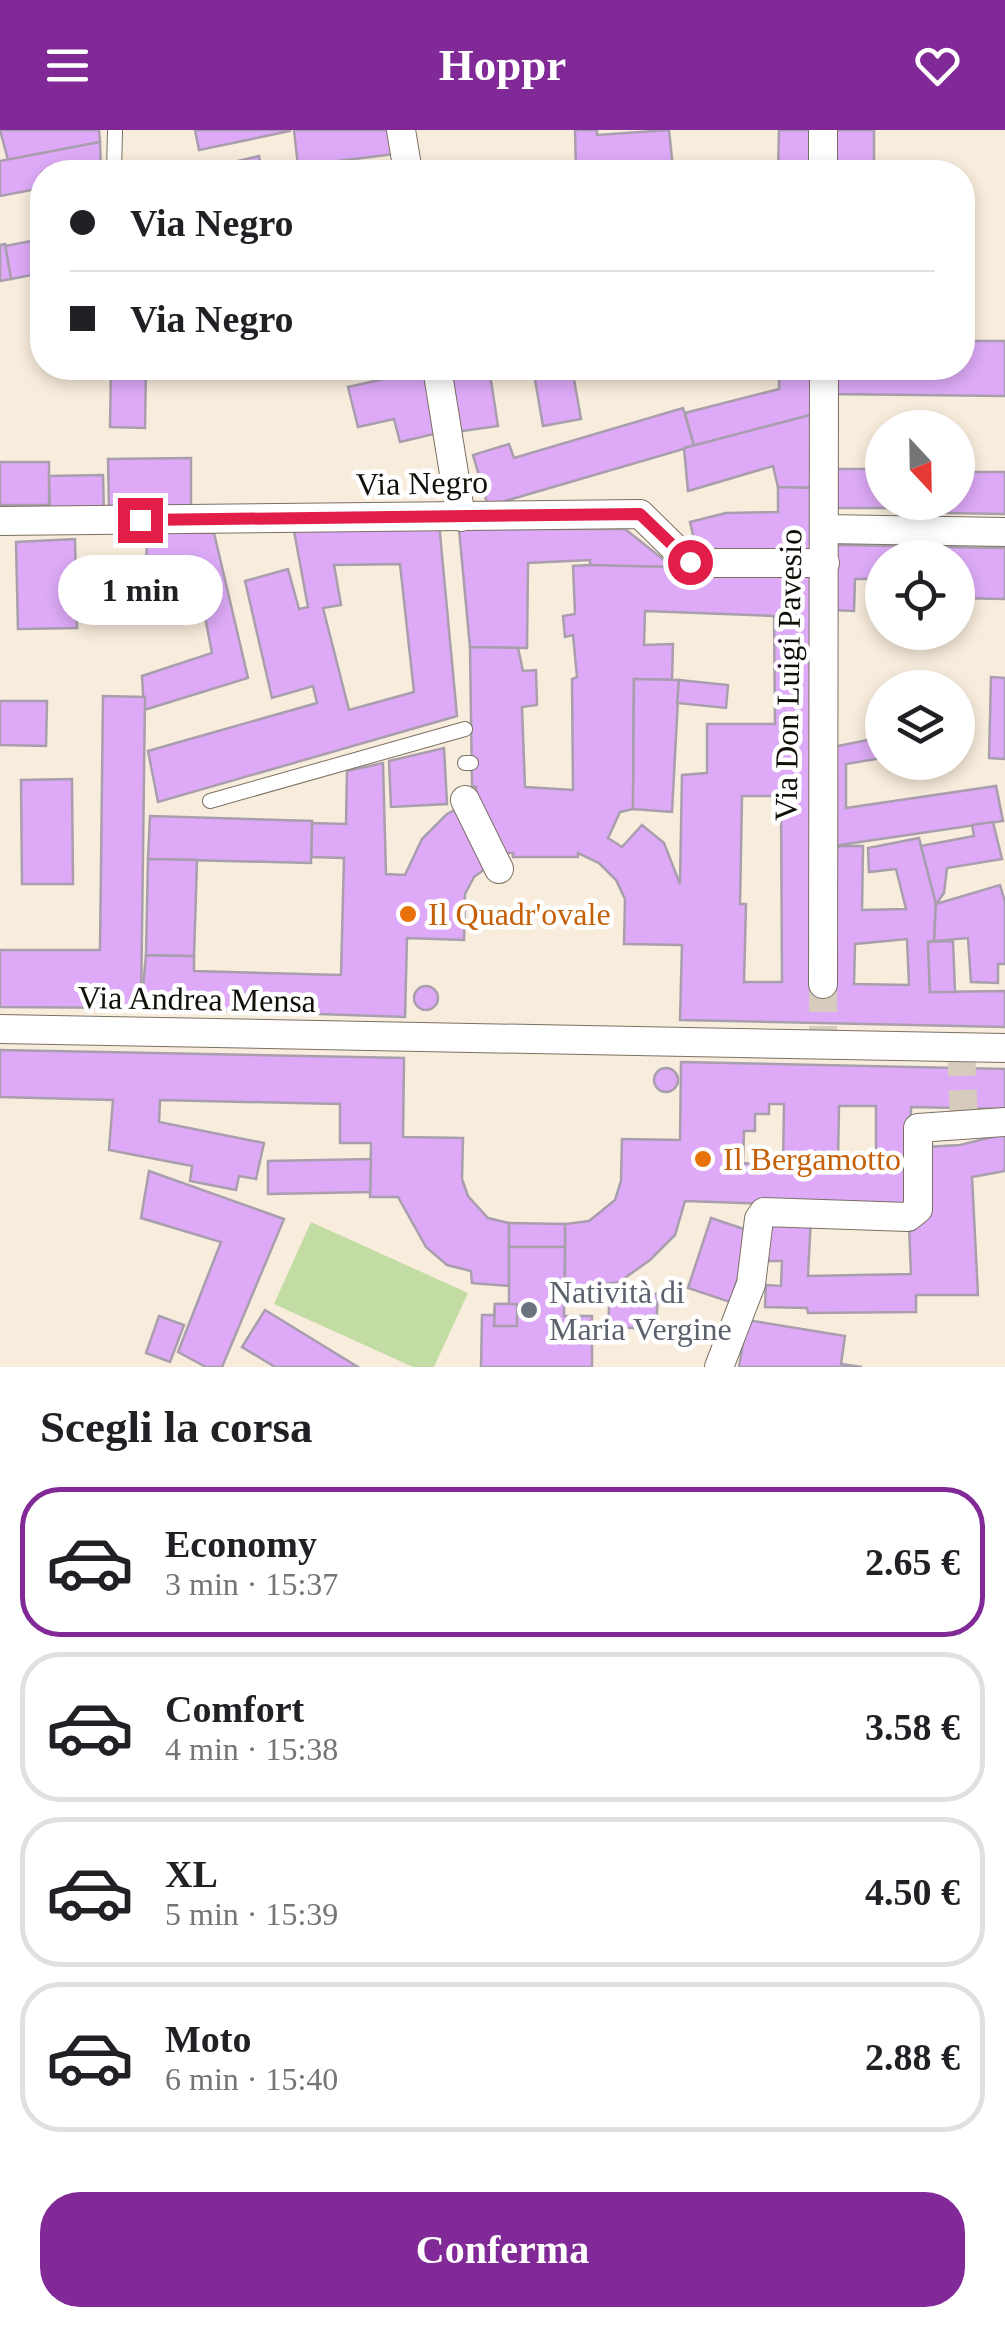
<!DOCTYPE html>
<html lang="it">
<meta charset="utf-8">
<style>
:root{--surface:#fff;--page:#f6f6f6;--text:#202124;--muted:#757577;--line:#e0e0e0;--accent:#812996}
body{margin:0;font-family:"Times New Roman",serif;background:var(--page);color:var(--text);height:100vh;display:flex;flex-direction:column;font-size:38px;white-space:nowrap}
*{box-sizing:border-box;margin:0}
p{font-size:32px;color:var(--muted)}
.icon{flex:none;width:55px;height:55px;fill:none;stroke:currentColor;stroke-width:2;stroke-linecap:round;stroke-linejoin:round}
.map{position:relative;height:1237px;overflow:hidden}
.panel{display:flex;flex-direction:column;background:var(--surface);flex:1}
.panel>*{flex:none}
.top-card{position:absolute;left:30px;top:30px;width:945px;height:220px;border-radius:40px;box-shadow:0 5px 15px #0003;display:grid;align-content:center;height:220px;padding:0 40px;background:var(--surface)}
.needle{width:65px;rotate:158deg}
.controls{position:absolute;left:865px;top:280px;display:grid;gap:20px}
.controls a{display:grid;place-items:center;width:110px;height:110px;border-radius:50%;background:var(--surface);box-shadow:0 5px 15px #0003;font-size:50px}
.end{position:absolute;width:45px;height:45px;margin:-22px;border:12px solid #e11d48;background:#fff;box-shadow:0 0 0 5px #fff}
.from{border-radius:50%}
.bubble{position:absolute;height:70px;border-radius:35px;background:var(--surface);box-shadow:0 5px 15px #0003;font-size:32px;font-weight:700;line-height:70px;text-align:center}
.top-card b{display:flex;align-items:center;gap:35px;height:95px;font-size:38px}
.top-card b+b{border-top:2px solid var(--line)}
.top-card i{width:25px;height:25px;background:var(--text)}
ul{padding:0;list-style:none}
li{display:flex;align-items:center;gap:30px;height:150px;margin:0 20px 15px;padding:0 20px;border:5px solid var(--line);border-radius:40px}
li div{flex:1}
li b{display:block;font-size:38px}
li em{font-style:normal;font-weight:700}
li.active{border-color:var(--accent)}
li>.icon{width:90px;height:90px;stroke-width:1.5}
h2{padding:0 40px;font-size:45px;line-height:120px}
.action{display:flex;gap:20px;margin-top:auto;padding:20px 40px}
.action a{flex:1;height:115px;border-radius:40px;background:var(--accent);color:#fff;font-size:40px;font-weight:700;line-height:115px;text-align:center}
header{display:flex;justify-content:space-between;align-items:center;height:130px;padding:0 40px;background:var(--accent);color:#fff;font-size:45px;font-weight:700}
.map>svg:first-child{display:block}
</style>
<header><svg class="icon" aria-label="menu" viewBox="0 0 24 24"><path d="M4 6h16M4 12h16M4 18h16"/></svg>Hoppr<svg class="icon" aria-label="heart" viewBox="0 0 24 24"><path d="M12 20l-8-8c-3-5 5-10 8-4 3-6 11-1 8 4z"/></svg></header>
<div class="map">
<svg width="1005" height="1237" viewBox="0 0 1005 1237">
<rect width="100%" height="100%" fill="#f8ecdc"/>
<path fill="#c3dca4" d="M 311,1092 L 468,1163 L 434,1237 L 413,1237 L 274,1174 Z"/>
<g fill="#deaaf8" stroke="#a89ead" stroke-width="2.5" fill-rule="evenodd">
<path d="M 0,0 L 99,0 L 100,12 L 8,30 Z"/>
<path d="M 195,0 L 290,0 L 290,1 L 199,20 Z"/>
<path d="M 294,0 L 392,0 L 395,24 L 298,36 Z"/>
<path d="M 575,0 L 597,0 L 597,5 L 669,0 L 673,38 L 576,42 Z"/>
<path d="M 779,0 L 813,0 L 812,42 L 778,42 Z"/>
<path d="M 833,0 L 874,0 L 874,42 L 832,42 Z"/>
<path d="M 100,12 L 101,42 L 42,42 L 42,58 L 0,66 L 0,31 Z"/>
<path d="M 259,26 L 262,42 L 231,42 L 229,33 Z"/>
<path d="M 42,109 L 42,143 L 11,149 L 5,116 Z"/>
<path d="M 5,114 L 11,149 L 0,151 L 0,115 Z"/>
<path d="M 962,211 L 1005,211 L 1005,266 L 829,264 L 830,238 L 962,238 Z"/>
<path d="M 111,238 L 153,238 L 146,239 L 145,298 L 110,297 Z"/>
<path d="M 395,238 L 432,238 L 442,302 L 400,312 L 394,289 L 358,297 L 348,257 L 397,246 Z"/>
<path d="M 444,238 L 489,238 L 498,296 L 455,302 Z"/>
<path d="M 533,238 L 572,238 L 581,289 L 543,296 Z"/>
<path d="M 779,238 L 813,238 L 814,284 L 694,316 L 685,283 L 779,259 Z"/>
<path d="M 683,278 L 694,316 L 488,376 L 473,325 L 509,314 L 514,328 Z"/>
<path d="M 814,284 L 814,358 L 778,357 L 773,336 L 688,361 L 684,318 Z"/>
<path d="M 191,328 L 191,379 L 109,380 L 108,329 Z"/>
<rect x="0" y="332" width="49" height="43"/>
<path d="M 832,339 L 882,339 L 882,372 L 902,372 L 902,378 L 831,378 Z"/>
<path d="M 958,342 L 1005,342 L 1005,384 L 947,383 L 947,372 L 958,372 Z"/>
<path d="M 103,345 L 104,383 L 50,383 L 49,346 Z"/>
<path d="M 778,357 L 814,358 L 814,419 L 698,427 L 690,392 L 726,383 L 778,382 Z"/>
<path d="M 902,372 L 947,372 L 947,379 L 902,378 Z"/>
<path d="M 439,393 L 457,586 L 158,672 L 148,621 L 317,573 L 313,556 L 272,568 L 245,451 L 288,439 L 299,479 L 308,477 L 294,401 ZM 400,434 L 414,562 L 349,580 L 323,478 L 341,475 L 334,435 Z"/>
<path d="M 459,399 L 625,399 L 673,437 L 610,436 L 590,435 L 590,430 L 528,433 L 527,518 L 470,517 Z"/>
<path d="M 147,401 L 214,403 L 248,548 L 144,580 L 142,546 L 212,523 L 197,446 L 146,444 Z"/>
<path d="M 75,409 L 77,498 L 18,499 L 16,412 Z"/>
<path d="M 832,415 L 894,416 L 894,428 L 882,428 L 882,449 L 855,449 L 854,481 L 831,480 Z"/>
<rect x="894" y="416" width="43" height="12"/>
<path d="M 938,417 L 1005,418 L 1005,469 L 958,468 L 958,428 L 937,428 Z"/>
<path d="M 590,435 L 673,437 L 674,446 L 815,443 L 829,725 L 840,716 L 863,716 L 862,780 L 906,779 L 896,739 L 869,742 L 868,718 L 919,708 L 936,774 L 934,811 L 928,812 L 930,862 L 1005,861 L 1005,897 L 680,890 L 682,815 L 624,814 L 625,769 L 616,750 L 599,733 L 578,723 L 578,727 L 513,727 L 513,723 L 506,723 L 474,747 L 465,764 L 464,810 L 407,808 L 405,887 L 141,878 L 146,825 L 194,826 L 194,841 L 341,845 L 344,728 L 311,727 L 312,693 L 346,694 L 347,641 L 383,633 L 386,744 L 405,745 L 422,709 L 447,684 L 476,669 L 476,657 L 472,656 L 470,517 L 518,518 L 523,541 L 536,540 L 537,575 L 522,577 L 525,657 L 573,660 L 572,549 L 577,547 L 573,505 L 565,507 L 563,486 L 575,484 L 573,436 ZM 645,481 L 774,486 L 775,594 L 707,594 L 707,643 L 682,645 L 680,754 L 664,713 L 642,695 L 622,717 L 608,708 L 620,682 L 633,679 L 634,549 L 672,550 L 673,514 L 644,515 ZM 742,666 L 781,666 L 782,852 L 744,852 L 746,774 L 740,774 ZM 907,809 L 909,855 L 854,854 L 855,814 Z"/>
<path d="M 991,547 L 1005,548 L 1005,629 L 989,628 Z"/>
<path d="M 634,549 L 679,550 L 672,682 L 633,679 Z"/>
<path d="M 679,550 L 728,555 L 726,578 L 677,573 Z"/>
<path d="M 103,566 L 145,567 L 141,878 L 0,877 L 0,820 L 100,820 Z"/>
<path d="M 0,571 L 47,571 L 46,616 L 0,615 Z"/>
<path d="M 882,607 L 882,628 L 846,634 L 846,678 L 996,656 L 1003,691 L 826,717 L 828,618 Z"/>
<path d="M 444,618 L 447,674 L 391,677 L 389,631 Z"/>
<path d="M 72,649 L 73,754 L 22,754 L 21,650 Z"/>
<path d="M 150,686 L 312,691 L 311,733 L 148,729 Z"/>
<path d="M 993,692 L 1002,729 L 947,738 L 944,763 L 936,774 L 921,716 L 974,706 L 972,695 Z"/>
<path d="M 148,729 L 197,730 L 194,826 L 146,825 Z"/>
<path d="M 1000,755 L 1005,772 L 1005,834 L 998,834 L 998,853 L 971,852 L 968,808 L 934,811 L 936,774 Z"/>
<path d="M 953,811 L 955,862 L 930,862 L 928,812 Z"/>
<circle cx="426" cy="868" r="12"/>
<path d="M 0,920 L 404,928 L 403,1007 L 463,1008 L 462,1049 L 468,1066 L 488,1088 L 509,1093 L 509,1156 L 472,1153 L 471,1141 L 447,1135 L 426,1117 L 398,1067 L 370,1067 L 371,1013 L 340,1013 L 340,974 L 160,970 L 159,992 L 264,1013 L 256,1049 L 239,1046 L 236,1060 L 190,1051 L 192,1036 L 109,1020 L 113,970 L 0,967 Z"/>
<path d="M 681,932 L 1005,939 L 1005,979 L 911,977 L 910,1079 L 685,1071 L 675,1105 L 650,1130 L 619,1152 L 565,1160 L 565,1094 L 589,1091 L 615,1070 L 621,1051 L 622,1009 L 680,1010 ZM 769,974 L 784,974 L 783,1037 L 743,1033 L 744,1001 L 755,1001 L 755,984 L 769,984 ZM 839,976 L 876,976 L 876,1031 L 838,1030 Z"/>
<circle cx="666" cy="950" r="12"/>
<path d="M 1005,1004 L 1005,1041 L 972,1047 L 978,1165 L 916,1165 L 916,1182 L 808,1183 L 807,1178 L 765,1177 L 766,1155 L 781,1156 L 782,1131 L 768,1131 L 768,1086 L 811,1086 L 808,1146 L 911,1144 L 909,1095 L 926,1017 L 960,1015 Z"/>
<path d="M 371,1029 L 370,1062 L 268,1064 L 268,1031 Z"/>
<path d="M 149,1041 L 284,1089 L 222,1237 L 206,1237 L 178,1222 L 221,1112 L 141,1088 Z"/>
<path d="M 711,1088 L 753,1102 L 730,1172 L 688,1158 Z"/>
<path d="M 509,1093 L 565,1094 L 565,1117 L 509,1117 Z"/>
<path d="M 509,1117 L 565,1117 L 564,1186 L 592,1186 L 592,1237 L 481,1237 L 482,1185 L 494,1185 L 495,1174 L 509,1174 Z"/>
<path d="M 610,1161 L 658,1164 L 656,1200 L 608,1196 Z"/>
<path d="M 495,1174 L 517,1174 L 517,1196 L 494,1196 Z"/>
<path d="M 265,1180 L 358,1237 L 275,1237 L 242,1217 Z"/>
<path d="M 159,1186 L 184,1195 L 170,1232 L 146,1223 Z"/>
<path d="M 747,1190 L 845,1206 L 841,1234 L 862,1237 L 739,1237 Z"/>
</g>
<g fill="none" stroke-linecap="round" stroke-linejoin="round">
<g stroke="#d6cbbc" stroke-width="28" stroke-dasharray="28 14" stroke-linecap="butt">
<path d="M 823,854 L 823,915"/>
<path d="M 961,918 L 964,995"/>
</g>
<defs>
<g id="lane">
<path d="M 114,42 L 115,0"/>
<path d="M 465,633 L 471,633"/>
<path d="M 210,671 L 465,599"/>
</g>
<g id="street">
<path d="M 401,0 L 408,42"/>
<path d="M 823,0 L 823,42"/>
<path d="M 437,238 L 461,387"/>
<path d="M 0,391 L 640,384 L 690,433 L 825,433"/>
<path d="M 825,399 L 1005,402"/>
<path d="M 465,670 L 499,739"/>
<path d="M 823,854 L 824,238"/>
<path d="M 0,899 L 1005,918"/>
<path d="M 719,1237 L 751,1154 L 759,1089 L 764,1082 L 908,1087 L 918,1079 L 918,998 L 1005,992"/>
</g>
</defs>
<use href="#lane" stroke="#7b7163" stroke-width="16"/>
<use href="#street" stroke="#7b7163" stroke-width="30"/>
<use href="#lane" stroke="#fff" stroke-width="14"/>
<use href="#street" stroke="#fff" stroke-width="28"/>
</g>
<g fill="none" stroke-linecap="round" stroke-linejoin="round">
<path stroke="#e11d48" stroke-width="12" d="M 140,390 L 640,384 L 690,432"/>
</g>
<g fill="#e8710a" stroke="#fff" stroke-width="4">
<circle cx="408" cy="784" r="10"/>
<circle cx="703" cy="1029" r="10"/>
</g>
<circle fill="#6b7280" stroke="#fff" stroke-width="4" cx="529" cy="1180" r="10"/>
<g text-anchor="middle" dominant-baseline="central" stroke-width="9" stroke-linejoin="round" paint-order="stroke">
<g font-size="32" fill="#120f09" stroke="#fff">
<text transform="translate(422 353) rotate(-1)">Via Negro</text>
<text transform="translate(788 545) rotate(-89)">Via Don Luigi Pavesio</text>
<text transform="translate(197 869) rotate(1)">Via Andrea Mensa</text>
</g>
<g font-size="32" fill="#c56008" stroke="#fff" text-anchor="start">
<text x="428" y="784">Il Quadr'ovale</text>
<text x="723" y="1029">Il Bergamotto</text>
</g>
<g font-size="32" fill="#5b616d" stroke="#fff" text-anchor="start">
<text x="549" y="1162">Natività di<tspan x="549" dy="37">Maria Vergine</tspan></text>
</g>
</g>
</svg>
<div class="controls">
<a><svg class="needle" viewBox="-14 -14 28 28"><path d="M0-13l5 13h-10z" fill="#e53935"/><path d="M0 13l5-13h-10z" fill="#757577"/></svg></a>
<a><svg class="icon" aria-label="locate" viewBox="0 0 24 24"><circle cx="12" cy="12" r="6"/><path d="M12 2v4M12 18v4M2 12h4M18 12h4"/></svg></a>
<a><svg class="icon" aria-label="layers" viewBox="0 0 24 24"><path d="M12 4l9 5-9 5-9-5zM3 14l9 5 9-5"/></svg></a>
</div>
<i class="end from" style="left:690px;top:432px"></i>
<i class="end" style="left:140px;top:390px"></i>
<div class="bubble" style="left:58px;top:425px;width:165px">1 min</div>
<div class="top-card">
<b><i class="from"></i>Via Negro</b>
<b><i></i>Via Negro</b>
</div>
</div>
<section class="panel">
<h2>Scegli la corsa</h2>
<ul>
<li class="active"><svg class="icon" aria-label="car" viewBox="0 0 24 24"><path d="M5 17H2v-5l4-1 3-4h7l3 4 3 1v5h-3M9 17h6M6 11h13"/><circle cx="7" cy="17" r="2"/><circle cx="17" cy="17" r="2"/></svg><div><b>Economy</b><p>3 min · 15:37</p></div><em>2.65 €</em></li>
<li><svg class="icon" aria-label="car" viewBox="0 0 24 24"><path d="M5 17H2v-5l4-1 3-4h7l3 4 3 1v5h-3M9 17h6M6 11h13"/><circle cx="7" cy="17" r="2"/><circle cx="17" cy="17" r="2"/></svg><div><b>Comfort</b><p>4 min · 15:38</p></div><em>3.58 €</em></li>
<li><svg class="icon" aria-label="car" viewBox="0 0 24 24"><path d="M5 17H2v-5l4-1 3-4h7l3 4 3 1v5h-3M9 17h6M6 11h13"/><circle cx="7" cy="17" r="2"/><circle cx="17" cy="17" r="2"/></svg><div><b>XL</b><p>5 min · 15:39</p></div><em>4.50 €</em></li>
<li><svg class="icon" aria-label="car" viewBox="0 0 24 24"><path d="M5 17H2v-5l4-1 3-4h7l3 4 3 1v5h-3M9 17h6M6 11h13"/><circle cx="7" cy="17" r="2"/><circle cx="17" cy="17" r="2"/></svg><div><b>Moto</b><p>6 min · 15:40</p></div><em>2.88 €</em></li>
</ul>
<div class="action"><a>Conferma</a></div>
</section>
